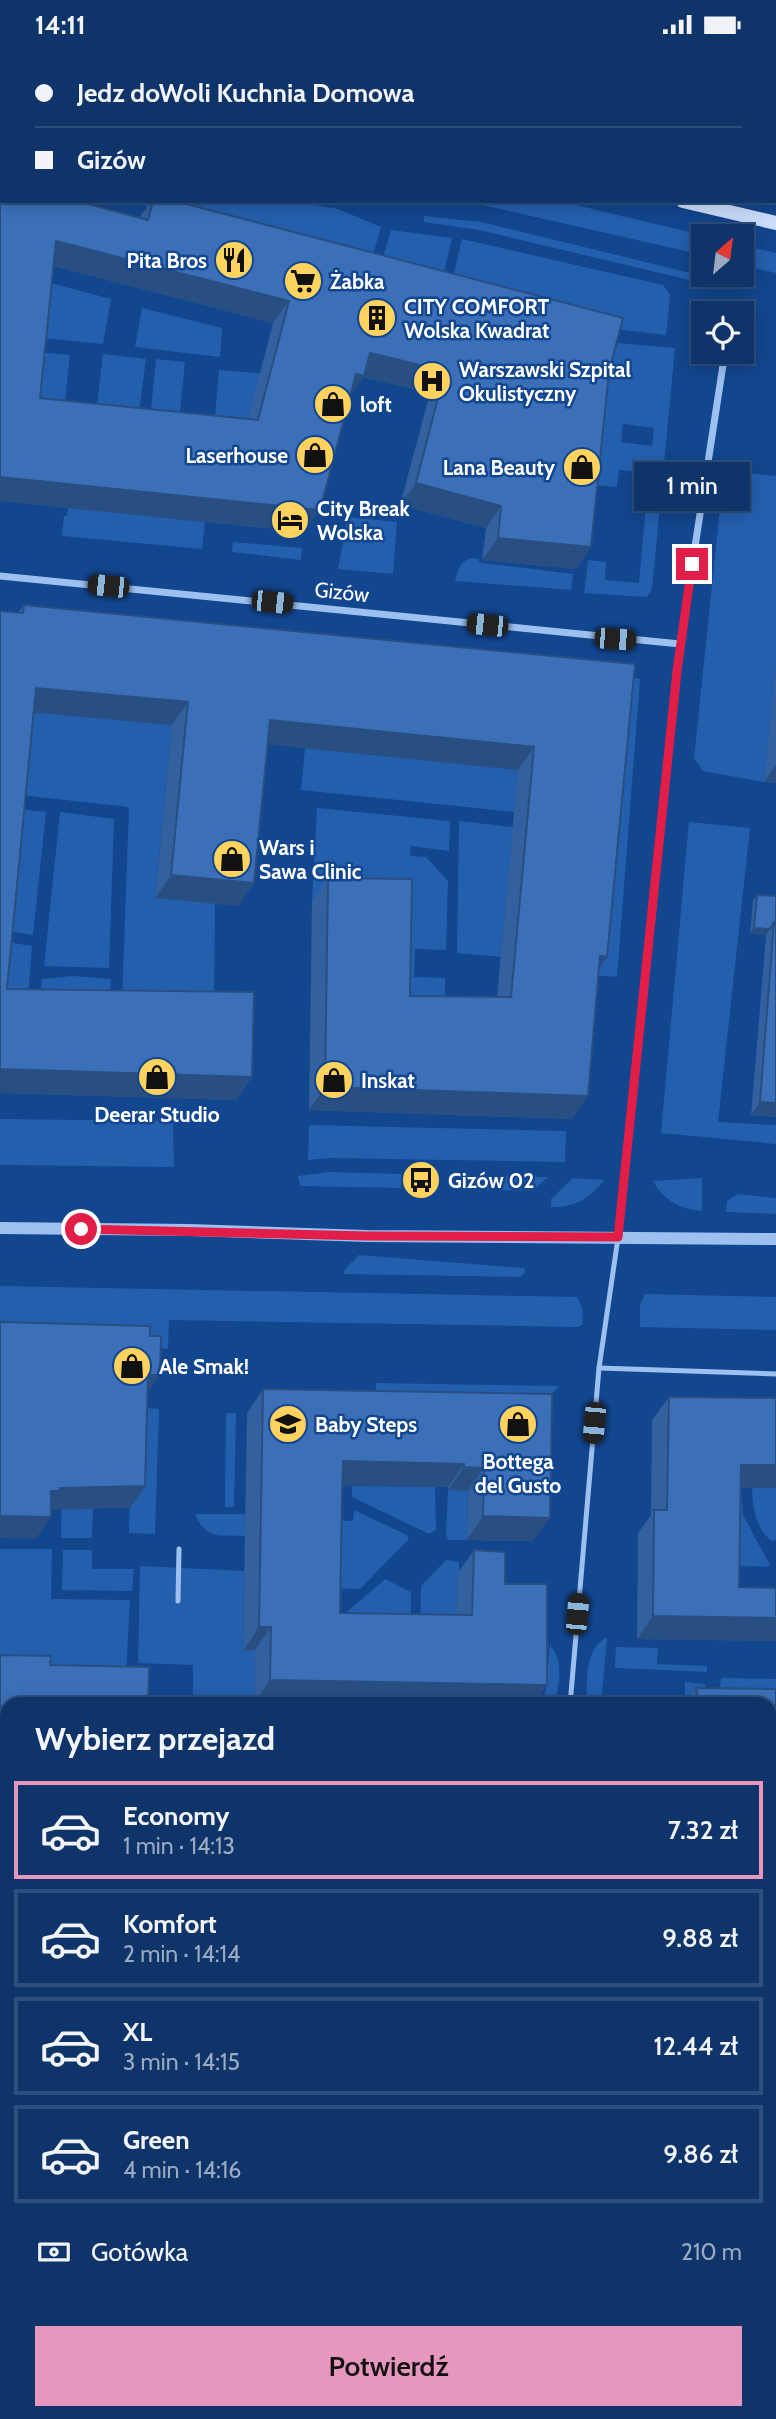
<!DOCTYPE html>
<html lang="pl">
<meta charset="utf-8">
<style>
:root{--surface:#0e346a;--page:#173c70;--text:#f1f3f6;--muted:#9baac1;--line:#2e4f7e;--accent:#e797bd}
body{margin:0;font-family:Cabin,sans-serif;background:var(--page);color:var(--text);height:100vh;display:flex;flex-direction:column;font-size:26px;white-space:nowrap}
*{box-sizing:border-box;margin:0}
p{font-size:23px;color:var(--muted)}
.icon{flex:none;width:38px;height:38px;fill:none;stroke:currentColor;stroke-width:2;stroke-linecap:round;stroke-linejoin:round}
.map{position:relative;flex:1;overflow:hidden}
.panel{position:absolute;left:0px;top:1648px;width:777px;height:723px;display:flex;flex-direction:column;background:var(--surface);border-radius:21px 21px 0 0;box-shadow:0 4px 18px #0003,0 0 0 2px var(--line)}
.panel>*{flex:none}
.guide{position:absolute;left:0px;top:0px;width:777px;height:154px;box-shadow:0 4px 18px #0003,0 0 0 2px var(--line);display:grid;align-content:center;height:154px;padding:0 35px;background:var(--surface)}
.needle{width:46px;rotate:28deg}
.tools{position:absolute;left:691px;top:175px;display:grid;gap:14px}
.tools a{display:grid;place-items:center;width:63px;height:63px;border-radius:0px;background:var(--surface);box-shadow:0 4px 18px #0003,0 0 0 2px var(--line);font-size:35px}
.end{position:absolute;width:32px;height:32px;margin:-16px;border:9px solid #e11d48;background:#fff;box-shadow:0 0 0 4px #fff}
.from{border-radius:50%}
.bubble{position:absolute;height:49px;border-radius:0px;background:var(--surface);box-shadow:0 4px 18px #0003,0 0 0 2px var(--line);font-size:23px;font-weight:600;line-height:49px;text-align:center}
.car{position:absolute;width:21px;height:42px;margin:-21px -10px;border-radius:9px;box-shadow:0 0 5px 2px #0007;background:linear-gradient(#222 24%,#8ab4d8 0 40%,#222 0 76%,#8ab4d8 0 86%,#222 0)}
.guide b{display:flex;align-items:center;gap:24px;height:66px;font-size:26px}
.guide b+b{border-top:2px solid var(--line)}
.guide i{width:18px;height:18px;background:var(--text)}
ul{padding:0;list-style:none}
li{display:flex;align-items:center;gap:21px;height:98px;margin:0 14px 10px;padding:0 21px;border:4px solid var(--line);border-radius:0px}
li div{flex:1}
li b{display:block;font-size:26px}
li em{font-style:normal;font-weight:600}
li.selected{border-color:var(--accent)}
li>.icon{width:63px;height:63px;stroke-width:1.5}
h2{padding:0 35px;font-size:32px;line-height:84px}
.pay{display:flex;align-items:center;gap:18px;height:77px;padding:0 35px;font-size:26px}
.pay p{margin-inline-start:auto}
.action{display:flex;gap:14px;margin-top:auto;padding:14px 35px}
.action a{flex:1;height:80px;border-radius:0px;background:var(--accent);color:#111;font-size:28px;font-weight:600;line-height:80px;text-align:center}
.status{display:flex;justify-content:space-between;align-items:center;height:49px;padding:0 35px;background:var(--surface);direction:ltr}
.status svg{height:19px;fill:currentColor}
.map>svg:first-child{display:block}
</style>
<div class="status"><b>14:11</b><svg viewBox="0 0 49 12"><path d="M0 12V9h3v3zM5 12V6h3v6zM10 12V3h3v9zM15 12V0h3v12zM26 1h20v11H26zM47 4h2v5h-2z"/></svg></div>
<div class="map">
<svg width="776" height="2370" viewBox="0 0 776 2370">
<rect width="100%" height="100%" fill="#12468e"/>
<g fill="#245fae" fill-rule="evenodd">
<path d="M 127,152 L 292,152 L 338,160 L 381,178 L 370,216 Z"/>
<path d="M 465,152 L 559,152 L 706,187 L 704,187 L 703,206 Z"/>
<path d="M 424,167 L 481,173 L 707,228 L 706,235 L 479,181 L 424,173 Z"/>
<path d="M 391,181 L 452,189 L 441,235 L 380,219 Z"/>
<path d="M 462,190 L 663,236 L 670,246 L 666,286 L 615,280 L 451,237 Z"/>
<path d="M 742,196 L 776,204 L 776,224 L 742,216 Z"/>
<path d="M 39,231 L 111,250 L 103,295 L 33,288 Z"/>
<path d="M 142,259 L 222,279 L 220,308 L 135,298 Z"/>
<path d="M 618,294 L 675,299 L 652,540 L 647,548 L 584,544 L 588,511 L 606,513 L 605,531 L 639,534 L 649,424 L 619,421 L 617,438 L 594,436 L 605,336 ZM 623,375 L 654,379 L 652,397 L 621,393 Z"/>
<path d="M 35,303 L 70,306 L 64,361 L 29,358 Z"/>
<path d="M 103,305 L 146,310 L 139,363 L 96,364 Z"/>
<path d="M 156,310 L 185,313 L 179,373 L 150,371 Z"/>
<path d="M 219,321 L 261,324 L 246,378 L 215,367 Z"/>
<path d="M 724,422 L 776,427 L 776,614 L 764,733 L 703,722 L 694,709 Z"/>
<path d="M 68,459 L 205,473 L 202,500 L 62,487 L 64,467 L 67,467 Z"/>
<path d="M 348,468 L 397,473 L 393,525 L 338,520 Z"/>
<path d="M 233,493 L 302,499 L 301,511 L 232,503 Z"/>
<path d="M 471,509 L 479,510 L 479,513 L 483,514 L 573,525 L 571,541 L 455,532 C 458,521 459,513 471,509 Z"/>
<path d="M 577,621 L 640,630 L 617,928 L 591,926 Z"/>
<path d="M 20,662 L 172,676 L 155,848 L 215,854 L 214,955 L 122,953 L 129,758 L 11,745 Z"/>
<path d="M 305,699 L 519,721 L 515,763 L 301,741 Z"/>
<path d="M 10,759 L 46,763 L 33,886 L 0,881 Z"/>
<path d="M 317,759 L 450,772 L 449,802 L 411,797 L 410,807 L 426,808 L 448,832 L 446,901 L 415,900 L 414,928 L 445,929 L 445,954 L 394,953 L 312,852 Z"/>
<path d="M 60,763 L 114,770 L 109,919 L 44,917 Z"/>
<path d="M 459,772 L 513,778 L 501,908 L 457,904 Z"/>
<path d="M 689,773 L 750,779 L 718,1073 L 776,1076 L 776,1095 L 661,1084 Z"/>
<path d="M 0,892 L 32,897 L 27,963 L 0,963 Z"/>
<path d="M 73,927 L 111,930 L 109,955 L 39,953 L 42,930 Z"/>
<path d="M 0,1070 L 173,1072 L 174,1118 L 0,1116 Z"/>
<path d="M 309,1076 L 566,1082 L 565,1113 L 330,1109 L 308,1111 Z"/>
<path d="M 329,1123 L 401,1125 L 401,1139 L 300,1137 L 298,1127 Z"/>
<path d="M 449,1126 L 548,1128 L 533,1142 L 450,1139 Z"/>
<path d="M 573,1129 L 604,1131 C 590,1149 575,1159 551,1158 L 551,1150 Z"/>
<path d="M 702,1129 L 702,1162 C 680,1160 664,1152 653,1132 Z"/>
<path d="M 738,1145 L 776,1149 L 776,1165 L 726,1163 L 727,1152 Z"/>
<path d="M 359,1206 L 524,1219 L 525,1223 L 520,1228 L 344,1225 L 344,1221 Z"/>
<path d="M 0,1237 L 577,1248 L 582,1258 L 583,1275 L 578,1278 L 169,1271 L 168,1300 L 155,1299 L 0,1285 Z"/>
<path d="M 645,1245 L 776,1248 L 776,1281 L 640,1278 L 640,1256 Z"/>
<path d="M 376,1334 L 559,1337 L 547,1350 L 376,1347 Z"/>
<path d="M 133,1348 L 144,1359 L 159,1360 L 155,1485 L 129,1484 Z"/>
<path d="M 226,1364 L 236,1364 L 234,1458 L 225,1458 Z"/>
<path d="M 63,1382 L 93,1459 L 92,1489 L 61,1489 Z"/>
<path d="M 352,1437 L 435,1438 L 436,1481 L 429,1485 L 352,1448 Z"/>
<path d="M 468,1438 L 467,1491 L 448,1491 L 446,1485 L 448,1441 Z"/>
<path d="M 741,1439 L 743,1466 L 770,1516 L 767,1518 L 724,1516 Z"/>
<path d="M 752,1439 L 776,1439 L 776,1490 L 773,1493 C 755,1480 753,1459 752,1439 Z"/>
<path d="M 354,1461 L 407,1486 L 409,1490 L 360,1540 L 324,1539 L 325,1471 L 353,1472 Z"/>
<path d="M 195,1465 L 245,1465 L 245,1487 C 220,1486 206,1491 195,1465 Z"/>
<path d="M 0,1500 L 52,1500 L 51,1550 L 130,1551 L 126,1624 L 0,1622 Z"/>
<path d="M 63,1501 L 92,1501 L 92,1520 L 134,1520 L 132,1542 L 62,1541 Z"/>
<path d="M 446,1511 L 459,1513 L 459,1521 L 467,1521 L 457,1525 L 456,1589 L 420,1589 L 421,1537 Z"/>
<path d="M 140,1517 L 244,1522 L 243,1601 L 255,1601 L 254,1655 L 193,1655 L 193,1616 L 138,1614 Z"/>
<path d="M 385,1530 L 411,1543 L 411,1589 L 332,1576 Z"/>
<path d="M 607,1588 L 601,1655 L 586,1655 C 588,1630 583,1602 607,1588 Z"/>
<path d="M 550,1597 C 565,1612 558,1636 556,1655 L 544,1656 Z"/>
<path d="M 616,1598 L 658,1599 L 657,1615 L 707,1617 L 707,1623 L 615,1619 Z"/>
<path d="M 721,1629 L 776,1630 L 776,1661 L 770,1656 L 685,1656 L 685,1633 L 705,1635 L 706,1650 L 719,1650 Z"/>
<path d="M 0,2204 L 7,2205 L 7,2364 L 770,2364 L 770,2246 L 776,2246 L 776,2370 L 0,2370 Z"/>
</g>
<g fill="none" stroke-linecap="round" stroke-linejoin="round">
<g stroke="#9cc1f1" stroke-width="5">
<path d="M 599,1319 L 776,1325"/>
<path d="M 178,1552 L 179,1500"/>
<path d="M 570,1656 L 599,1319 L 618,1189"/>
<path d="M 0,2022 L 7,2022"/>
<path d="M 770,2040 L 776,2040"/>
</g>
<g stroke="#9cc1f1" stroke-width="7">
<path d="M 0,527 L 680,595"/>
<path d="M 618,1188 L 680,595 L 725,303"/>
</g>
<path stroke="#9cc1f1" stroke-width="12" d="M 0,1179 L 190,1181 L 367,1187 L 776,1190"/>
<g stroke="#cbdffc" stroke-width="14">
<path d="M 67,0 L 73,2"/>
<path d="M 313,0 L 320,2"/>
<path d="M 775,98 L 776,98"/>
<path d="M 775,116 L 776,117"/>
<path d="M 683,152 L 776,174"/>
</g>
</g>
<g fill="#33609e" fill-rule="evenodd">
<path d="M 0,132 L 139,169 L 151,152 L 175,152 L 609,323 L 591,498 L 576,520 L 482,511 L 486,479 L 400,456 L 430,344 L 363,328 L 350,346 L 305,483 L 0,452 ZM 53,217 L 273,274 L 248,370 L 40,349 Z"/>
<path d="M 24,556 L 635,615 L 607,908 L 599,919 L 572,1070 L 309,1061 L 312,852 L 328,829 L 410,947 L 497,948 L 518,721 L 267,695 L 254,834 L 238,857 L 155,849 L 172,676 L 33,663 L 7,940 L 252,1028 L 236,1051 L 0,1044 L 0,562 L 18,564 Z"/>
<path d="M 776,611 L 776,734 L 764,733 Z"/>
<path d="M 757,846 L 776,847 L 776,1068 L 751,1066 L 766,886 L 750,884 L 753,851 Z"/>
<path d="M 263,1340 L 552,1345 L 533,1492 L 467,1491 L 468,1442 L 448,1441 L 448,1438 L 342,1436 L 340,1564 L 456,1566 L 457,1525 L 474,1501 L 505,1535 L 547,1535 L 254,1654 L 255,1601 L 243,1602 L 247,1364 Z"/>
<path d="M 669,1348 L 741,1439 L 739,1538 L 776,1539 L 776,1592 L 637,1590 L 638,1484 L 651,1466 L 652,1371 Z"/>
<path d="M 696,1639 L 776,1640 L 776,1737 L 770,1737 L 770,1656 L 691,1647 Z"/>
<path d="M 632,1647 L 631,1656 L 625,1656 Z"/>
</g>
<g fill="#294e81">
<path d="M 56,192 L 289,252 L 273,274 L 41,214 Z"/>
<path d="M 370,304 L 445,322 L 430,344 L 363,328 L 349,349 L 355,325 Z"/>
<path d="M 0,428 L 320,461 L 305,483 L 0,452 Z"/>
<path d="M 416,434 L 501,457 L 486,479 L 400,456 Z"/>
<path d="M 498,489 L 591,498 L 576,520 L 482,511 Z"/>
<path d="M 36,639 L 188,653 L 172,676 L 20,662 Z"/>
<path d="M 270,671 L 534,698 L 518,721 L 254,694 Z"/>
<path d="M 776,716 L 776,734 L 764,733 Z"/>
<path d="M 171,826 L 254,834 L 238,857 L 155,849 Z"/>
<path d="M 754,879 L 770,880 L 766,886 L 750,884 Z"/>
<path d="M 600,907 L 607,908 L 591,931 Z"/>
<path d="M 0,1020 L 252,1028 L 236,1051 L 0,1044 Z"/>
<path d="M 325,1038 L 588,1047 L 572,1070 L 309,1061 Z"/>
<path d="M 760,1053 L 776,1054 L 776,1068 L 751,1066 Z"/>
<path d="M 148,1326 L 160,1326 L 144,1348 Z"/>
<path d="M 343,1412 L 464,1415 L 448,1438 L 326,1436 Z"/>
<path d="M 741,1416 L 776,1416 L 776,1439 L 725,1439 Z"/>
<path d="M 464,1418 L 484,1419 L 468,1442 L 448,1441 Z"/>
<path d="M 145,1437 L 130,1459 L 46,1461 L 51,1442 L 60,1439 Z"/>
<path d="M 0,1467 L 51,1468 L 36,1490 L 0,1489 Z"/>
<path d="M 483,1467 L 550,1469 L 533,1492 L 467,1491 Z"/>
<path d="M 653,1567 L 776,1569 L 776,1592 L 637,1590 Z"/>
<path d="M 259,1578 L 271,1578 L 255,1601 L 243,1602 Z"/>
<path d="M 270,1631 L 547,1636 L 533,1656 L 254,1654 Z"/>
<rect x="0" y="1681" width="7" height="21"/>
<path d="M 774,1716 L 776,1716 L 776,1737 L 770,1737 L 770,1721 Z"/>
<path d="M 0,1919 L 7,1919 L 7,1941 L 0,1940 Z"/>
<rect x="770" y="1932" width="6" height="21"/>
<rect x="770" y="2125" width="6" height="23"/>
<path d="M 0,2182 L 7,2182 L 7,2205 L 0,2204 Z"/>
</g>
<g fill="#3b70b8" stroke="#294e81" stroke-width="2" fill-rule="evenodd">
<path d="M 0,132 L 2,133 L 2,152 L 77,152 L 148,171 L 153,152 L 175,152 L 623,269 L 609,323 L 591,498 L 498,489 L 501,457 L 416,434 L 445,322 L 370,304 L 364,327 L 356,325 L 320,461 L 0,428 ZM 56,192 L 289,252 L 258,371 L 40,349 Z"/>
<path d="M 24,556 L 635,615 L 607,908 L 600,907 L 588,1047 L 325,1038 L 328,829 L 412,830 L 410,947 L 511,948 L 534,698 L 270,671 L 254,834 L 171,826 L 188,653 L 36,639 L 7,940 L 254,943 L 252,1028 L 0,1020 L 0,562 L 23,564 Z"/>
<path d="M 757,846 L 776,847 L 776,873 L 774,873 L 770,880 L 754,879 Z"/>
<path d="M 774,873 L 776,873 L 776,1054 L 760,1053 Z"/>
<path d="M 0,1273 L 150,1277 L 150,1287 L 161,1287 L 160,1326 L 148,1326 L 145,1437 L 60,1439 L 60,1442 L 51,1442 L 51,1468 L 0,1467 Z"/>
<path d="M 263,1340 L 552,1345 L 550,1469 L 483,1467 L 484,1419 L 464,1418 L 464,1415 L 343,1412 L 342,1447 L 340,1564 L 472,1566 L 474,1501 L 505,1503 L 505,1535 L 547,1535 L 547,1636 L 270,1631 L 271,1578 L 259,1578 Z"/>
<path d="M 669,1348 L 776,1349 L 776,1416 L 741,1416 L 739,1538 L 776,1539 L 776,1569 L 653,1567 L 654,1461 L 667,1461 Z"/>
<path d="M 0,1606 L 51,1607 L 50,1616 L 149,1618 L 148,1656 L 7,1656 L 7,1681 L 0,1681 Z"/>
<path d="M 696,1639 L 776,1640 L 776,1716 L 774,1716 L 774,1710 L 770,1710 L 770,1656 L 631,1656 L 632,1647 L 697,1647 Z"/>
<path d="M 0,1848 L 7,1849 L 7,1919 L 0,1919 Z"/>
<rect x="770" y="1857" width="6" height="75"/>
<path d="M 770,2053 L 776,2054 L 776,2125 L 770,2125 Z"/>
<rect x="0" y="2107" width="7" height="75"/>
</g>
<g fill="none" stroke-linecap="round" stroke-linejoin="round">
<path stroke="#e11d48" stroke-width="9" d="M 81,1180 L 367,1187 L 618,1188 L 677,622 L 692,515"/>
</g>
<defs>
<symbol id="restaurant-disc" viewBox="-11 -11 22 22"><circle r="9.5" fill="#ffd35d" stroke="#12468e"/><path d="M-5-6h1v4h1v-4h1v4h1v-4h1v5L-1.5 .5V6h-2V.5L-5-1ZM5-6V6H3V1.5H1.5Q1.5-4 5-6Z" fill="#111"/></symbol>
<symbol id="supermarket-disc" viewBox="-11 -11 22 22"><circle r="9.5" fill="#ffd35d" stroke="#12468e"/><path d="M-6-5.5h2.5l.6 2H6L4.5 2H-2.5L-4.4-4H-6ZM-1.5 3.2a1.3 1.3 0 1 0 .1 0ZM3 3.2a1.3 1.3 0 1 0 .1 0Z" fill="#111"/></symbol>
<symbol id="building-disc" viewBox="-11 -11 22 22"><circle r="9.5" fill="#ffd35d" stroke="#12468e"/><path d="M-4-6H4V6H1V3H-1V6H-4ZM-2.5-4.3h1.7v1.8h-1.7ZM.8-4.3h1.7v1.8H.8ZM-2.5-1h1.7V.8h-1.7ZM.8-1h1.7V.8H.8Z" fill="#111"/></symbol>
<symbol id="hospital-disc" viewBox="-11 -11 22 22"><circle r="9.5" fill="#ffd35d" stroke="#12468e"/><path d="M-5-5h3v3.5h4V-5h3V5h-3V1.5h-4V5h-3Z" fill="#111"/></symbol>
<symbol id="shop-disc" viewBox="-11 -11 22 22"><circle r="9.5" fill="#ffd35d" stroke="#12468e"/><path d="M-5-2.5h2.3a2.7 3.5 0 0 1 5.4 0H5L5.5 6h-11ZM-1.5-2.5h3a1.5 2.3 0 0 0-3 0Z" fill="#111"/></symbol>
<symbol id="hotel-disc" viewBox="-11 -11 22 22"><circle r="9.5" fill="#ffd35d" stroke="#12468e"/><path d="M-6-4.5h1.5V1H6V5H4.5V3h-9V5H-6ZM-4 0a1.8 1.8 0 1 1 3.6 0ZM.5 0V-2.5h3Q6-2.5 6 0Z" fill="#111"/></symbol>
<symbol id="bus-disc" viewBox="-11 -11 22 22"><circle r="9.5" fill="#ffd35d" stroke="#12468e"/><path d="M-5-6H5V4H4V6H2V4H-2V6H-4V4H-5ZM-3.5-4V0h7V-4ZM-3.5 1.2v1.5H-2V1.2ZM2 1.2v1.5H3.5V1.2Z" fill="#111"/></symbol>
<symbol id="school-disc" viewBox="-11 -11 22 22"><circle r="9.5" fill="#ffd35d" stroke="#12468e"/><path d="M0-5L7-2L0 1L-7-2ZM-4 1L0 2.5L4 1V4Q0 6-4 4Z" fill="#111"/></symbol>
</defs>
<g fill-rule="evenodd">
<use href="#restaurant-disc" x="212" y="189" width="44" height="44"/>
<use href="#supermarket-disc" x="281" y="210" width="44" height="44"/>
<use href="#building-disc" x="355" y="247" width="44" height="44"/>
<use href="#hospital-disc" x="410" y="310" width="44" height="44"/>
<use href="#shop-disc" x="311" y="333" width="44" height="44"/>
<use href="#shop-disc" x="293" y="384" width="44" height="44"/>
<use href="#shop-disc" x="560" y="396" width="44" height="44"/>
<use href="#hotel-disc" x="268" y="449" width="44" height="44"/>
<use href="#shop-disc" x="210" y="788" width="44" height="44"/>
<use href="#shop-disc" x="135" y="1006" width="44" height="44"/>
<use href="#shop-disc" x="312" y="1009" width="44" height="44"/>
<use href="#bus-disc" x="399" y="1109" width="44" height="44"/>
<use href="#shop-disc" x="110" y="1295" width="44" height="44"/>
<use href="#school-disc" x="266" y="1353" width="44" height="44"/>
<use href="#shop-disc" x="496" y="1353" width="44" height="44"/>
</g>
<g text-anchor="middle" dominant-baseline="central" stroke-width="5" stroke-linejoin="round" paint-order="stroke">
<g font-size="21" font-weight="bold" fill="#fff" stroke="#12468e" text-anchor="start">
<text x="207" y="211" text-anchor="end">Pita Bros</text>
<text x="330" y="232">Żabka</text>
<text x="404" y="257">CITY COMFORT<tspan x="404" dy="24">Wolska Kwadrat</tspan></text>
<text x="459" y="320">Warszawski Szpital<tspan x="459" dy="24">Okulistyczny</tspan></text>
<text x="360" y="355">loft</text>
<text x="288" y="406" text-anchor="end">Laserhouse</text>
<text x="555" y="418" text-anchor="end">Lana Beauty</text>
<text x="317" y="459">City Break<tspan x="317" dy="24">Wolska</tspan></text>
<text x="259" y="798">Wars i<tspan x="259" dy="24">Sawa Clinic</tspan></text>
<text x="361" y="1031">Inskat</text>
<text x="157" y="1065" text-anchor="middle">Deerar Studio</text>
<text x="448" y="1131">Gizów 02</text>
<text x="159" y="1317">Ale Smak!</text>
<text x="315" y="1375">Baby Steps</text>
<text x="518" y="1412" text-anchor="middle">Bottega<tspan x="518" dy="24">del Gusto</tspan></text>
</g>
<g font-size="21" fill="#fff" stroke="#12468e">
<text transform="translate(342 543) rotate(6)">Gizów</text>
</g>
</g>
</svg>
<div class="tools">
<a><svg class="needle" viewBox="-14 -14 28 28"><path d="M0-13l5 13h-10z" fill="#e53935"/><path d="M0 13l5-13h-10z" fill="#9baac1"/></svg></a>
<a><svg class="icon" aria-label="locate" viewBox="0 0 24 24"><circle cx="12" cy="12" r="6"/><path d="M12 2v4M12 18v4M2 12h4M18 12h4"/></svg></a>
</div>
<i class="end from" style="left:81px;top:1180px"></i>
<i class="end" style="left:692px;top:515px"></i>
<div class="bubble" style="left:634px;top:413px;width:116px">1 min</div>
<i class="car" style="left:108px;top:537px;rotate:276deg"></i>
<i class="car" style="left:272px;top:553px;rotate:96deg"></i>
<i class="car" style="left:487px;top:576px;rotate:276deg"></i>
<i class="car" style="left:615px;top:590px;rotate:94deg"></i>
<i class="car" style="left:594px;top:1374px;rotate:185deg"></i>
<i class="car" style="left:577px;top:1565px;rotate:5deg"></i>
<div class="guide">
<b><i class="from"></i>Jedz doWoli Kuchnia Domowa</b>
<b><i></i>Gizów</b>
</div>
<section class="panel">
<h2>Wybierz przejazd</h2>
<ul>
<li class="selected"><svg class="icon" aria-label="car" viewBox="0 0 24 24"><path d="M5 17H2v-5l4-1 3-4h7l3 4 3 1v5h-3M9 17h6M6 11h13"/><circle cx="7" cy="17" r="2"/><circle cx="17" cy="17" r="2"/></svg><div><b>Economy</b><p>1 min · 14:13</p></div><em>7.32 zł</em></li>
<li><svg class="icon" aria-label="car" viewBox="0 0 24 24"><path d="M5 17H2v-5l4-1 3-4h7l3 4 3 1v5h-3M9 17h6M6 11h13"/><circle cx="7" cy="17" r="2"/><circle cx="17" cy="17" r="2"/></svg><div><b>Komfort</b><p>2 min · 14:14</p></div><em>9.88 zł</em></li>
<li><svg class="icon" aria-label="car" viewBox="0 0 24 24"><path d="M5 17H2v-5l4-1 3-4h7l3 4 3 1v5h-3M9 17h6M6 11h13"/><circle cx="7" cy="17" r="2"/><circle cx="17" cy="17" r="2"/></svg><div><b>XL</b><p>3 min · 14:15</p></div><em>12.44 zł</em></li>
<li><svg class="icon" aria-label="car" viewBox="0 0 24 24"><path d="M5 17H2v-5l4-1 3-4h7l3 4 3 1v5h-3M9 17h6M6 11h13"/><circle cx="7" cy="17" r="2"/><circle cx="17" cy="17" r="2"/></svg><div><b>Green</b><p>4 min · 14:16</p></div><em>9.86 zł</em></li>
</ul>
<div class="pay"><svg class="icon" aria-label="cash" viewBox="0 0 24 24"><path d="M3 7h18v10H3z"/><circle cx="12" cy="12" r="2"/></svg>Gotówka<p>210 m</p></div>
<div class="action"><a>Potwierdź</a></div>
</section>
</div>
